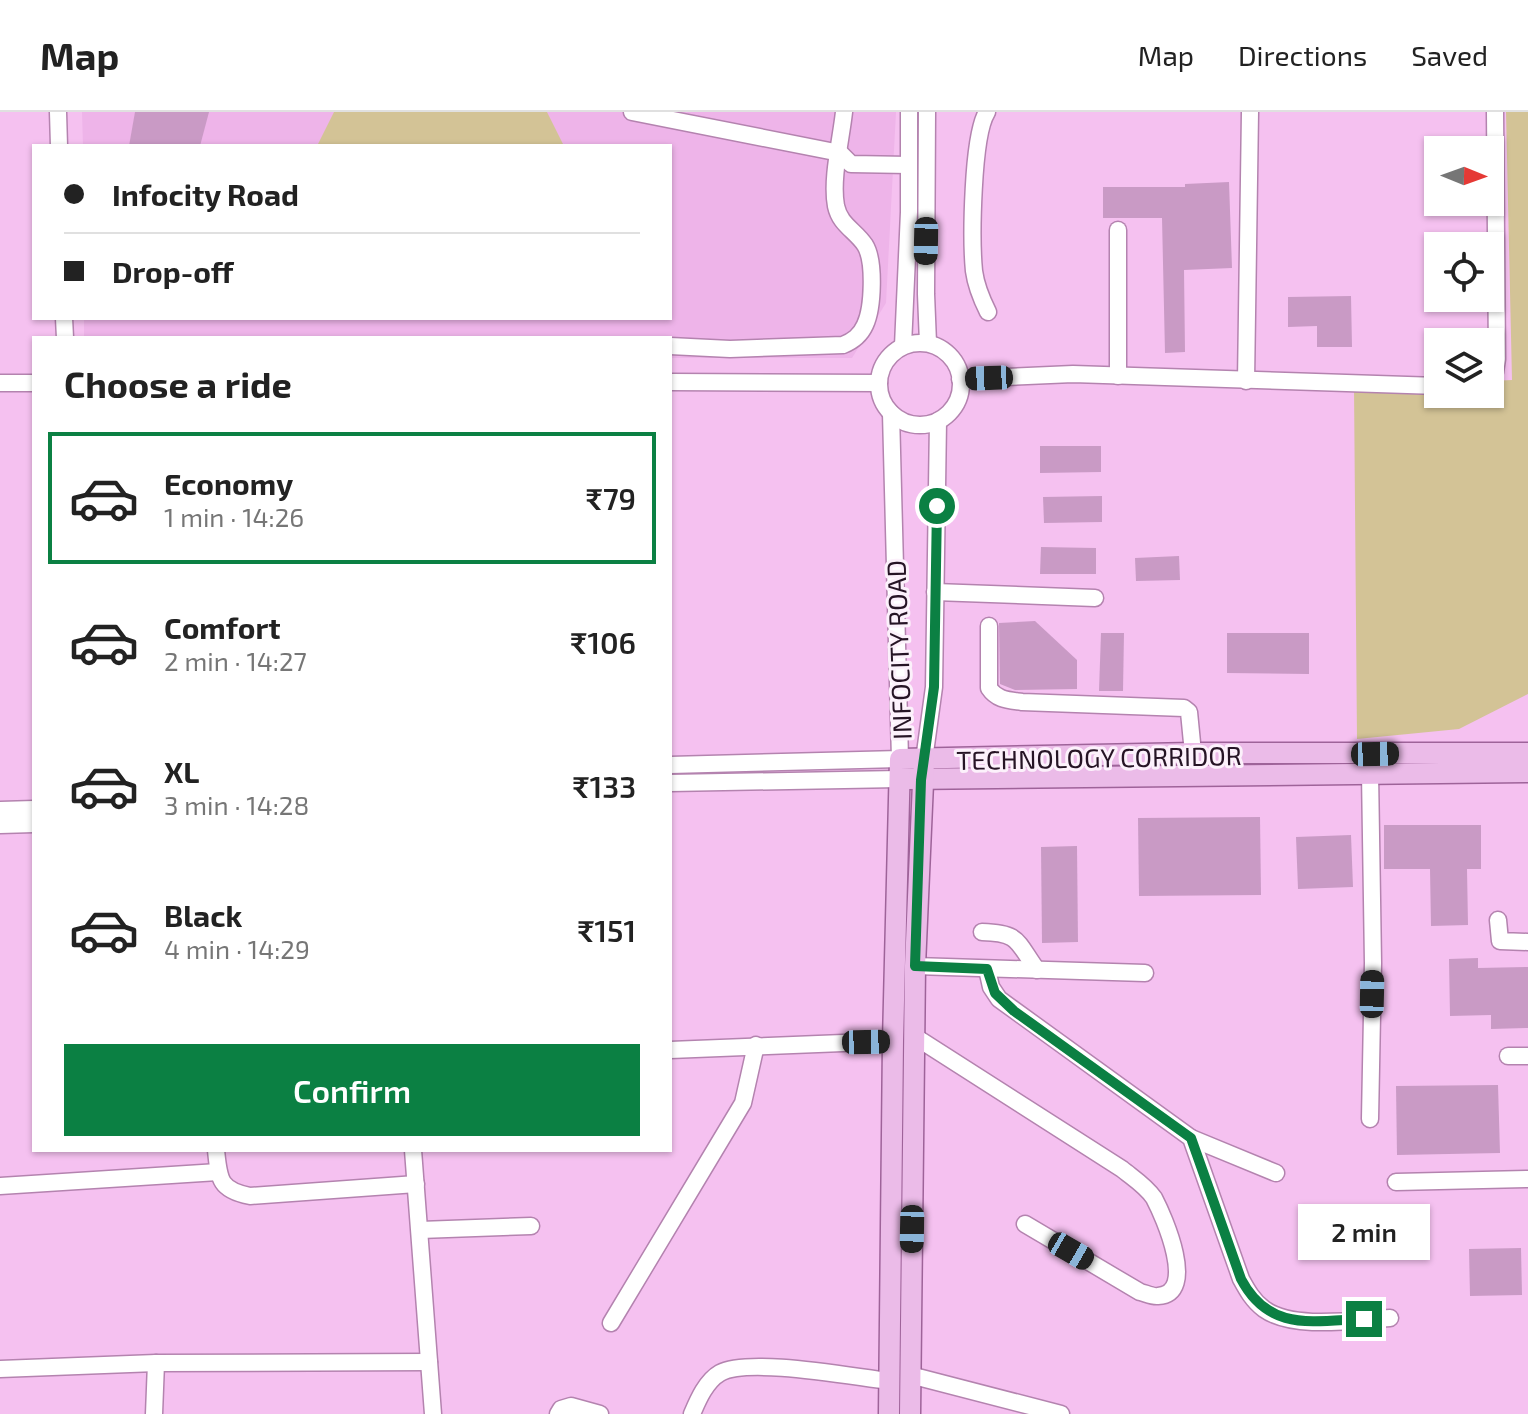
<!DOCTYPE html>
<meta charset="utf-8">
<style>
:root{--surface:#fff;--page:#f2f2f2;--text:#222;--muted:#767676;--line:#e0e0e0;--accent:#0b8043}
body{margin:0;font-family:"Exo 2",sans-serif;background:var(--page);color:var(--text);height:100vh;display:flex;flex-direction:column;font-size:30px;white-space:nowrap}
*{box-sizing:border-box;margin:0}
p{font-size:26px;color:var(--muted)}
.icon{flex:none;width:44px;height:44px;fill:none;stroke:currentColor;stroke-width:2;stroke-linecap:round;stroke-linejoin:round}
.map{position:relative;flex:1;overflow:hidden}
.sheet{position:absolute;left:32px;top:224px;width:640px;height:816px;display:flex;flex-direction:column;background:var(--surface);border-radius:0px;box-shadow:0 2px 6px #0004}
.sheet>*{flex:none}
.guide{position:absolute;left:32px;top:32px;width:640px;height:176px;border-radius:0px;box-shadow:0 2px 6px #0004;display:grid;align-content:center;height:176px;padding:0 32px;background:var(--surface)}
.needle{width:52px;rotate:91deg}
.tools{position:absolute;left:1424px;top:24px;display:grid;gap:16px}
.tools a{display:grid;place-items:center;width:80px;height:80px;border-radius:0px;background:var(--surface);box-shadow:0 2px 6px #0004;font-size:40px}
.end{position:absolute;width:36px;height:36px;margin:-18px;border:10px solid #0b8043;background:#fff;box-shadow:0 0 0 4px #fff}
.from{border-radius:50%}
.bubble{position:absolute;height:56px;border-radius:0px;background:var(--surface);box-shadow:0 2px 6px #0004;font-size:26px;font-weight:600;line-height:56px;text-align:center}
.car{position:absolute;width:24px;height:48px;margin:-24px -12px;border-radius:10px;box-shadow:0 0 6px 2px #0007;background:linear-gradient(#222 24%,#8ab4d8 0 40%,#222 0 76%,#8ab4d8 0 86%,#222 0)}
.guide b{display:flex;align-items:center;gap:28px;height:76px;font-size:30px}
.guide b+b{border-top:2px solid var(--line)}
.guide i{width:20px;height:20px;background:var(--text)}
ul{padding:0;list-style:none}
li{display:flex;align-items:center;gap:24px;height:132px;margin:0 16px 12px;padding:0 16px;border:4px solid transparent;border-radius:0px}
li div{flex:1}
li b{display:block;font-size:30px}
li em{font-style:normal;font-weight:600}
li.on{border-color:var(--accent)}
li>.icon{width:72px;height:72px;stroke-width:1.5}
h2{padding:0 32px;font-size:36px;line-height:96px}
.primary-button{display:flex;gap:16px;margin-top:auto;padding:16px 32px}
.primary-button a{flex:1;height:92px;border-radius:0px;background:var(--accent);color:#fff;font-size:32px;font-weight:600;line-height:92px;text-align:center}
header{display:flex;align-items:center;gap:48px;box-sizing:border-box;height:112px;padding:0 40px;background:var(--surface);border-bottom:2px solid var(--line)}
header strong{font-size:38px}
nav{display:flex;gap:44px;margin-inline-start:auto;font-size:28px}
.map>svg:first-child{display:block}
</style>
<header>
<strong>Map</strong>
<nav><a>Map</a><a>Directions</a><a>Saved</a></nav>
</header>
<div class="map">
<svg width="1528" height="1302" viewBox="0 0 1528 1302">
<rect width="100%" height="100%" fill="#f5c1f0"/>
<path fill="#eeb4e9" d="M 82,0 L 896,0 L 886,191 L 852,246 L 670,246 L 670,226 L 84,226 L 84,206 L 670,206 L 670,34 L 83,34 Z"/>
<g fill="#d3c396">
<path d="M 334,0 L 547,0 L 564,34 L 317,34 Z"/>
<path d="M 1506,0 L 1528,0 L 1528,582 L 1459,617 L 1357,627 L 1354,276 L 1438,272 L 1438,282 L 1490,282 L 1490,269 L 1512,268 Z"/>
</g>
<g fill="#c99ac5">
<path d="M 135,0 L 209,0 L 200,34 L 129,34 Z"/>
<path d="M 1229,70 L 1232,156 L 1184,158 L 1185,240 L 1165,241 L 1162,106 L 1103,106 L 1103,75 L 1185,75 L 1185,72 Z"/>
<path d="M 1351,184 L 1352,235 L 1317,235 L 1317,214 L 1288,215 L 1288,185 Z"/>
<path d="M 1040,334 L 1101,334 L 1101,360 L 1040,361 Z"/>
<path d="M 1102,384 L 1102,410 L 1044,411 L 1043,385 Z"/>
<path d="M 1041,435 L 1096,436 L 1096,462 L 1040,462 Z"/>
<path d="M 1179,444 L 1180,468 L 1136,469 L 1135,446 Z"/>
<path d="M 1035,509 L 1077,548 L 1077,577 L 1015,578 L 1000,572 L 999,511 Z"/>
<path d="M 1101,521 L 1124,521 L 1123,579 L 1099,579 Z"/>
<path d="M 1227,521 L 1309,521 L 1309,562 L 1227,561 Z"/>
<path d="M 1260,705 L 1261,783 L 1139,784 L 1138,706 Z"/>
<path d="M 1384,713 L 1481,713 L 1481,757 L 1467,757 L 1468,813 L 1431,814 L 1430,757 L 1384,757 Z"/>
<path d="M 1351,723 L 1353,775 L 1298,777 L 1296,725 Z"/>
<path d="M 1077,734 L 1078,830 L 1042,831 L 1041,735 Z"/>
<path d="M 1478,846 L 1478,856 L 1528,855 L 1528,916 L 1491,917 L 1491,903 L 1450,904 L 1449,847 Z"/>
<path d="M 1498,973 L 1500,1041 L 1397,1043 L 1396,974 Z"/>
<path d="M 1521,1136 L 1522,1183 L 1470,1184 L 1469,1137 Z"/>
</g>
<g fill="none" stroke-linecap="round" stroke-linejoin="round">
<defs>
<g id="minor">
<path d="M 58,0 L 59,34"/>
<path d="M 632,0 L 840,41 L 851,52 L 909,53"/>
<path d="M 927,0 L 926,182 L 928,231"/>
<path d="M 987,0 C 972,24 971,128 974,159 C 976,174 981,186 988,200"/>
<path d="M 1118,118 L 1118,264"/>
<path d="M 64,206 L 65,226"/>
<circle cx="920" cy="272" r="41"/>
<path d="M 670,234 L 730,237 L 843,233 C 853,229 860,224 865,213 C 873,196 875,149 865,133 C 855,118 840,113 836,94 C 831,67 841,28 844,0"/>
<path d="M 903,234 L 909,100 L 909,0"/>
<path d="M 960,267 L 1073,262 L 1438,274"/>
<path d="M 1490,267 L 1495,260 L 1497,247 L 1495,0"/>
<path d="M 1246,269 L 1250,0"/>
<path d="M 670,270 L 879,271"/>
<path d="M 0,271 L 34,271"/>
<path d="M 935,480 L 1095,486"/>
<path d="M 989,514 L 989,576 C 997,588 1008,588 1022,590 L 1184,596 L 1189,600 L 1193,641"/>
<path d="M 924,648 L 934,575 L 938,309"/>
<path d="M 670,653 L 900,647 L 891,301"/>
<path d="M 670,671 L 899,667"/>
<path d="M 0,698 L 34,697"/>
<path d="M 0,713 L 34,712"/>
<path d="M 1498,808 L 1500,829 L 1528,830"/>
<path d="M 982,820 C 1020,821 1016,829 1037,858"/>
<path d="M 915,854 L 1145,861"/>
<path d="M 987,857 L 991,875 L 999,887 L 1191,1026 L 1241,1167 C 1247,1178 1253,1189 1264,1197 C 1293,1218 1354,1208 1390,1206"/>
<path d="M 914,924 L 1122,1057 C 1133,1066 1146,1074 1154,1086 C 1164,1105 1198,1182 1158,1184 C 1153,1185 1145,1181 1140,1180 L 1025,1112"/>
<path d="M 670,938 L 893,929"/>
<path d="M 1508,944 L 1528,944"/>
<path d="M 1370,1007 L 1373,851 L 1370,661"/>
<path d="M 1191,1026 L 1276,1061"/>
<path d="M 216,1038 C 219,1067 219,1078 250,1084 L 416,1072"/>
<path d="M 413,1038 L 433,1302"/>
<path d="M 1396,1070 L 1528,1067"/>
<path d="M 0,1074 L 218,1060"/>
<path d="M 420,1118 L 531,1114"/>
<path d="M 611,1211 L 743,991 L 756,933"/>
<path d="M 0,1257 L 156,1251 L 429,1250"/>
<path d="M 910,1263 L 1061,1302"/>
<path d="M 154,1302 L 156,1251"/>
<path d="M 558,1302 L 561,1297 L 571,1294 L 600,1302"/>
<path d="M 692,1302 C 698,1288 706,1269 720,1261 C 749,1245 853,1265 889,1269"/>
</g>
<g id="major">
<path d="M 908,667 L 1528,660"/>
<path d="M 889,1302 L 893,929 L 900,647 L 1193,641 L 1528,641"/>
<path d="M 910,1302 L 915,854 L 924,648"/>
</g>
</defs>
<use href="#minor" stroke="#b483af" stroke-width="19"/>
<use href="#major" stroke="#9e6399" stroke-width="23"/>
<use href="#minor" stroke="#fff" stroke-width="16"/>
<use href="#major" stroke="#ebbbe8" stroke-width="20"/>
</g>
<g fill="none" stroke-linecap="round" stroke-linejoin="round">
<path stroke="#0b8043" stroke-width="10" d="M 937,394 L 934,575 L 921,668 L 915,854 L 987,857 L 995,881 L 1014,899 L 1191,1026 L 1241,1167 C 1269,1220 1312,1209 1364,1207"/>
</g>
<g text-anchor="middle" dominant-baseline="central" stroke-width="6" stroke-linejoin="round" paint-order="stroke">
<g font-size="26" fill="#261425" stroke="#fcf1fb">
<text transform="translate(898 538) rotate(-92)">INFOCITY ROAD</text>
<text transform="translate(1099 645) rotate(-1)">TECHNOLOGY CORRIDOR</text>
</g>
</g>
</svg>
<div class="tools">
<a><svg class="needle" viewBox="-14 -14 28 28"><path d="M0-13l5 13h-10z" fill="#e53935"/><path d="M0 13l5-13h-10z" fill="#767676"/></svg></a>
<a><svg class="icon" aria-label="locate" viewBox="0 0 24 24"><circle cx="12" cy="12" r="6"/><path d="M12 2v4M12 18v4M2 12h4M18 12h4"/></svg></a>
<a><svg class="icon" aria-label="layers" viewBox="0 0 24 24"><path d="M12 4l9 5-9 5-9-5zM3 14l9 5 9-5"/></svg></a>
</div>
<i class="end from" style="left:937px;top:394px"></i>
<i class="end" style="left:1364px;top:1207px"></i>
<div class="bubble" style="left:1298px;top:1092px;width:132px">2 min</div>
<i class="car" style="left:926px;top:129px;rotate:181deg"></i>
<i class="car" style="left:989px;top:266px;rotate:268deg"></i>
<i class="car" style="left:1375px;top:642px;rotate:89deg"></i>
<i class="car" style="left:1372px;top:882px;rotate:1deg"></i>
<i class="car" style="left:866px;top:930px;rotate:89deg"></i>
<i class="car" style="left:912px;top:1117px;rotate:181deg"></i>
<i class="car" style="left:1071px;top:1139px;rotate:120deg"></i>
<div class="guide">
<b><i class="from"></i>Infocity Road</b>
<b><i></i>Drop-off</b>
</div>
<section class="sheet">
<h2>Choose a ride</h2>
<ul>
<li class="on"><svg class="icon" aria-label="car" viewBox="0 0 24 24"><path d="M5 17H2v-5l4-1 3-4h7l3 4 3 1v5h-3M9 17h6M6 11h13"/><circle cx="7" cy="17" r="2"/><circle cx="17" cy="17" r="2"/></svg><div><b>Economy</b><p>1 min · 14:26</p></div><em>₹79</em></li>
<li><svg class="icon" aria-label="car" viewBox="0 0 24 24"><path d="M5 17H2v-5l4-1 3-4h7l3 4 3 1v5h-3M9 17h6M6 11h13"/><circle cx="7" cy="17" r="2"/><circle cx="17" cy="17" r="2"/></svg><div><b>Comfort</b><p>2 min · 14:27</p></div><em>₹106</em></li>
<li><svg class="icon" aria-label="car" viewBox="0 0 24 24"><path d="M5 17H2v-5l4-1 3-4h7l3 4 3 1v5h-3M9 17h6M6 11h13"/><circle cx="7" cy="17" r="2"/><circle cx="17" cy="17" r="2"/></svg><div><b>XL</b><p>3 min · 14:28</p></div><em>₹133</em></li>
<li><svg class="icon" aria-label="car" viewBox="0 0 24 24"><path d="M5 17H2v-5l4-1 3-4h7l3 4 3 1v5h-3M9 17h6M6 11h13"/><circle cx="7" cy="17" r="2"/><circle cx="17" cy="17" r="2"/></svg><div><b>Black</b><p>4 min · 14:29</p></div><em>₹151</em></li>
</ul>
<div class="primary-button"><a>Confirm</a></div>
</section>
</div>
